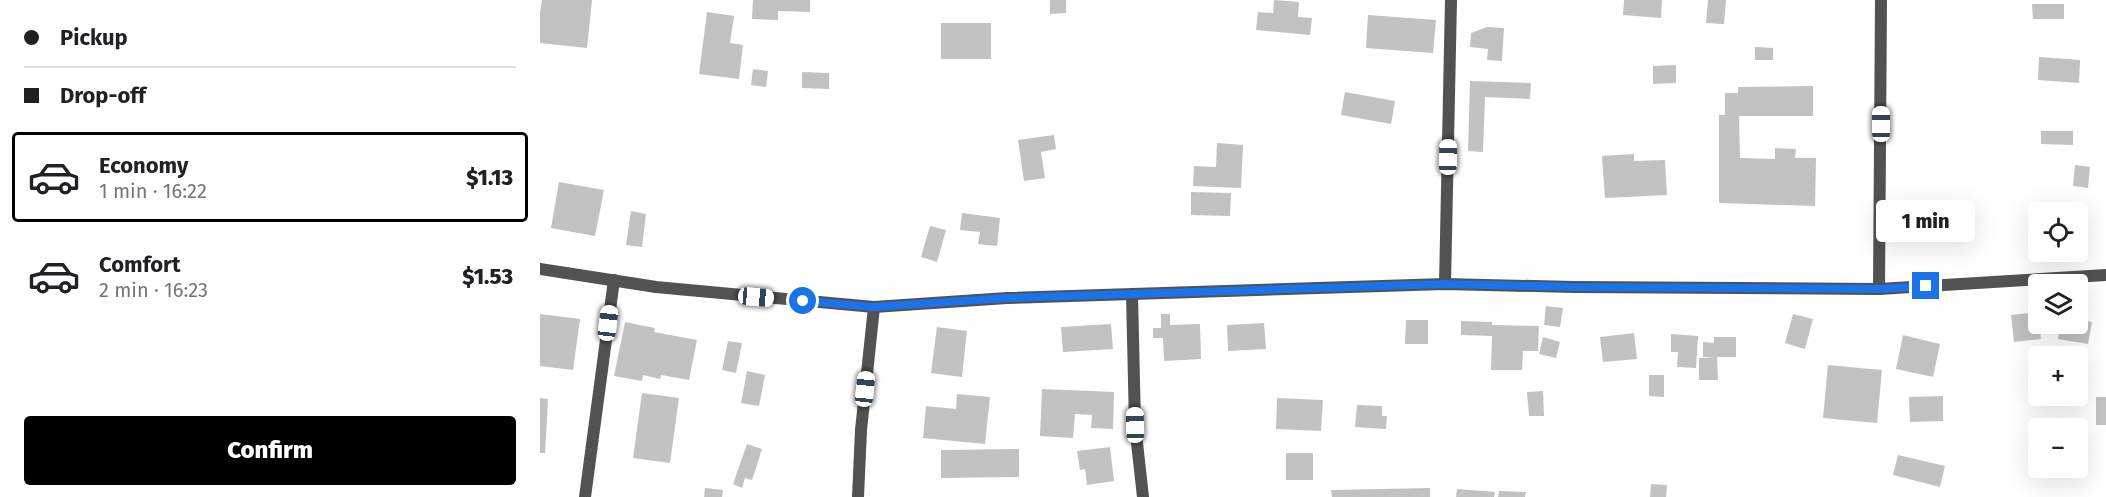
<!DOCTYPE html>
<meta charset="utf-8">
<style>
:root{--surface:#fff;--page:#f6f6f6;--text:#202124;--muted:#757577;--line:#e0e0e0;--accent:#000}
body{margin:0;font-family:"Fira Sans",sans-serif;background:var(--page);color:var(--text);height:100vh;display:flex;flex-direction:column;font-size:22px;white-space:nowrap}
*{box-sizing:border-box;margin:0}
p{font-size:20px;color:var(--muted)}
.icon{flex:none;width:33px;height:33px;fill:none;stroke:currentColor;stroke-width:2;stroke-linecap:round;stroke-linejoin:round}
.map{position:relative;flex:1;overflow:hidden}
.side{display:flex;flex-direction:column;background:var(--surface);width:540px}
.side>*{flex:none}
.guide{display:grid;align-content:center;height:132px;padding:0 24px;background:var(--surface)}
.tools{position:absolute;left:1488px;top:202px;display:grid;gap:12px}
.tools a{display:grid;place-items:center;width:60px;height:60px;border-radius:6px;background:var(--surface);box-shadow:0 6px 24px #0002;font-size:30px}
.end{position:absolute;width:27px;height:27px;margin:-14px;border:8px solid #1a73e8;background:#fff;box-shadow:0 0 0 3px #fff}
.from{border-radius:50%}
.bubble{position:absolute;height:42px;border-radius:6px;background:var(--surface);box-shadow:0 6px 24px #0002;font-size:20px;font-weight:800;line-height:42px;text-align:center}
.car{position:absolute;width:18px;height:36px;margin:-18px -9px;border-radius:8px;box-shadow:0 0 4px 2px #0007;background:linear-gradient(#fff 24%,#345 0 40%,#fff 0 76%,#345 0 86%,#fff 0)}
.guide b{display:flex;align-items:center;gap:21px;height:57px;font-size:22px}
.guide b+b{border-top:2px solid var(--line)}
.guide i{width:15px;height:15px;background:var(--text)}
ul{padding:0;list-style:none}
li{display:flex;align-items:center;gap:18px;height:90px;margin:0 12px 9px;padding:0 12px;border:3px solid transparent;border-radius:6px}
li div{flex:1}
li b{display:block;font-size:22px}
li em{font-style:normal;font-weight:800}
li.active{border-color:var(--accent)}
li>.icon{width:54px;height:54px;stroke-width:1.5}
.action{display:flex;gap:12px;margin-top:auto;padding:12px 24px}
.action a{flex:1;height:69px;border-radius:6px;background:var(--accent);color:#fff;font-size:24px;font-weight:800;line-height:69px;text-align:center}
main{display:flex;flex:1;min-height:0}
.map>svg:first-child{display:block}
</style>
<main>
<section class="side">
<div class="guide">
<b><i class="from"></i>Pickup</b>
<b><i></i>Drop-off</b>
</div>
<ul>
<li class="active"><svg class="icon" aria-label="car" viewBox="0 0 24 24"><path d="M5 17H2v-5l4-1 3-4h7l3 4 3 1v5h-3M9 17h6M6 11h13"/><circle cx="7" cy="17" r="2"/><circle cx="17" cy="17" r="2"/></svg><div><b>Economy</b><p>1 min · 16:22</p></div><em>$1.13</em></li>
<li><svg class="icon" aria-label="car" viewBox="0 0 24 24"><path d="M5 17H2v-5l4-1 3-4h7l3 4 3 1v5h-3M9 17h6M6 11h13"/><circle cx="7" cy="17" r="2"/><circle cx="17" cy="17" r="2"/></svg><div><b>Comfort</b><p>2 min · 16:23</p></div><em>$1.53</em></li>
</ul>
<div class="action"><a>Confirm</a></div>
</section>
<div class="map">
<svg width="1566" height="497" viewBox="0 0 1566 497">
<rect width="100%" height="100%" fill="#fff"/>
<g fill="#c2c2c2">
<path d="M 2,0 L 52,0 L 47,48 L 0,43 L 0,13 Z"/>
<path d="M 213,0 L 270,0 L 270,12 L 238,11 L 238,20 L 212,19 Z"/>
<path d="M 510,0 L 526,0 L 526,13 L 510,14 Z"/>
<path d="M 734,0 L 759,2 L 758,17 L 772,18 L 770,35 L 716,30 L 718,12 L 733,13 Z"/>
<path d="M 1084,0 L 1122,0 L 1121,18 L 1083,15 Z"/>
<path d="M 1168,0 L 1186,0 L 1184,24 L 1166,23 Z"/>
<path d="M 1492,4 L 1524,4 L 1524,19 L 1493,19 Z"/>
<path d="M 167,12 L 194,16 L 190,43 L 203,45 L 199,79 L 159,74 Z"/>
<path d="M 828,15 L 896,20 L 893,53 L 826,48 Z"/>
<rect x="401" y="23" width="50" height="36"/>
<path d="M 947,27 L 964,28 L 962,61 L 947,60 L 948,49 L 930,47 L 931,33 Z"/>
<path d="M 1215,47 L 1233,48 L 1233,60 L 1215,60 Z"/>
<path d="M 1499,57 L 1540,60 L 1539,83 L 1498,80 Z"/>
<path d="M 1136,65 L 1136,83 L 1113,84 L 1113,66 Z"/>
<path d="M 213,69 L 228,71 L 226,87 L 211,85 Z"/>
<path d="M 262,72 L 289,73 L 289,89 L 262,88 Z"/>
<path d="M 930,81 L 991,83 L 990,99 L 945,97 L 943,152 L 928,151 Z"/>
<path d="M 1273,86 L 1273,116 L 1199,116 L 1200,158 L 1235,159 L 1235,148 L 1256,149 L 1255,158 L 1276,158 L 1275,206 L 1179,203 L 1179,115 L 1185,115 L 1185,93 L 1198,93 L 1198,87 Z"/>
<path d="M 805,92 L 855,101 L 851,124 L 801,115 Z"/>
<path d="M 1501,131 L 1533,131 L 1533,145 L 1501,144 Z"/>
<path d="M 514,135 L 516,149 L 501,152 L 505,178 L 484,181 L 478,140 Z"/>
<path d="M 677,143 L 703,145 L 701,188 L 653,186 L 654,166 L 676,167 Z"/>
<path d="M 1094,154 L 1094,161 L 1125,160 L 1127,195 L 1065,198 L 1062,156 Z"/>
<path d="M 1535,165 L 1550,167 L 1548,188 L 1533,186 Z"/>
<path d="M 19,182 L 64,190 L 55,236 L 11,228 Z"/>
<path d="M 651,192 L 691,193 L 690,216 L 651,215 Z"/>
<path d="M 91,211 L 106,214 L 102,247 L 86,245 Z"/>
<path d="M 422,213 L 460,218 L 457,246 L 438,244 L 440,232 L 420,230 Z"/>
<path d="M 390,226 L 406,230 L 397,262 L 381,257 Z"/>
<path d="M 1006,306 L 1023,308 L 1020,327 L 1004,325 Z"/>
<path d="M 1498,312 L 1501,339 L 1474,342 L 1471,315 Z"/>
<path d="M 0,314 L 40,319 L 33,370 L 0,366 Z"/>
<path d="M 621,314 L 630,314 L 630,325 L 660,324 L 661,359 L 624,361 L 623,338 L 613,338 L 613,328 L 621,328 Z"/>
<path d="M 1253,314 L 1273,319 L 1265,349 L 1245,343 Z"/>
<path d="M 866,320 L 888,320 L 888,344 L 865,344 Z"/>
<path d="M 1538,320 L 1552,322 L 1548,344 L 1518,339 L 1520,324 L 1538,324 Z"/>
<path d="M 921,321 L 952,322 L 952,325 L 999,326 L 998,351 L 983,351 L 982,370 L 951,370 L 952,336 L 921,335 Z"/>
<path d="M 85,322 L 115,328 L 114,332 L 157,340 L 149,380 L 121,375 L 120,379 L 103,375 L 102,381 L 74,376 Z"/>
<path d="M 724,323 L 726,349 L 688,351 L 687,325 Z"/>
<path d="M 571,324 L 573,349 L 523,352 L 521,327 Z"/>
<path d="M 397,327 L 427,331 L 422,377 L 391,373 Z"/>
<path d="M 1094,333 L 1097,359 L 1063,362 L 1060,337 Z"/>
<path d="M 1131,334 L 1158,336 L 1156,368 L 1137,367 L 1138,352 L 1131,352 Z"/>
<path d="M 1363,335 L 1400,344 L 1393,377 L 1356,369 Z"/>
<path d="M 1003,337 L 1020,342 L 1016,358 L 999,354 Z"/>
<path d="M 1174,337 L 1196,337 L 1196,357 L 1177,357 L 1178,380 L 1159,380 L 1159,358 L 1175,358 L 1163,357 L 1163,342 L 1174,343 Z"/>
<path d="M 188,341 L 202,343 L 196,373 L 182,370 Z"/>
<path d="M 1288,365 L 1342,370 L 1337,423 L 1283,418 Z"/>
<path d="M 207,371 L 225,375 L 219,406 L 201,403 Z"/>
<path d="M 1109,375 L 1124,375 L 1124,397 L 1109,396 Z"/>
<path d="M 502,389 L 574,392 L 573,429 L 551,428 L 552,415 L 535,414 L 533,438 L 500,436 Z"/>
<path d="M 1003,391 L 1004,416 L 989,416 L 987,392 Z"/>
<path d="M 102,393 L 139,398 L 130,463 L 93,458 Z"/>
<path d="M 417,394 L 450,397 L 445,444 L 383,438 L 386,406 L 416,409 Z"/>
<path d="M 1403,396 L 1403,421 L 1370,422 L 1369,397 Z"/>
<rect x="1556" y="397" width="10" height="28"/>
<path d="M 0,398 L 8,399 L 5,453 L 0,453 Z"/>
<path d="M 737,398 L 783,400 L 781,431 L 736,429 Z"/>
<path d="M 817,405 L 842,406 L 842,416 L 847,416 L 846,429 L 815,427 Z"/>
<path d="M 207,444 L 222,449 L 212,480 L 205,478 L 202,488 L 193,484 Z"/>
<path d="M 570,447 L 574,481 L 547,485 L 545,469 L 540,470 L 537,451 Z"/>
<path d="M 479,449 L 479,477 L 401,478 L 401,450 Z"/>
<rect x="746" y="453" width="27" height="27"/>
<path d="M 1358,455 L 1405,466 L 1400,487 L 1353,475 Z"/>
<path d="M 1111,484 L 1127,485 L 1126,497 L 1110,497 Z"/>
<path d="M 165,488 L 183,490 L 182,497 L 164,497 Z"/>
<path d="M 890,488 L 890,497 L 792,497 L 791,490 Z"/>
<path d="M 917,489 L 955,492 L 954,497 L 916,497 Z"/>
<path d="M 959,491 L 986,492 L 985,497 L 958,497 Z"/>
</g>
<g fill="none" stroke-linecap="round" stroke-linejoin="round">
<g stroke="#525252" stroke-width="12">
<path d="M 0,269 L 116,287 L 334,307 L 467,298 L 905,284 L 1034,287 L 1339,289 L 1566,275"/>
<path d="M 905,284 L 911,0"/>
<path d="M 1339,289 L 1341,0"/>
<path d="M 592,294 L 595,425 L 603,497"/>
<path d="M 45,497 L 74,280"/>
<path d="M 318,497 L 321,430 L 334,307"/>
</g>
</g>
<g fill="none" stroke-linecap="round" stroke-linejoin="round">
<path stroke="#1a73e8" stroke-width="8" d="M 263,301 L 334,307 L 467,298 L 905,284 L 1034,287 L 1339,289 L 1386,286"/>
</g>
</svg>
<div class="tools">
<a><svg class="icon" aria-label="locate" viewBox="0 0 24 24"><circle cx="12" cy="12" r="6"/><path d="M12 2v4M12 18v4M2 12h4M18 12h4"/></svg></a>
<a><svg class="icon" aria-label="layers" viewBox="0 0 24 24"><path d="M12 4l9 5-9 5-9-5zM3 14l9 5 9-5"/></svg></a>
<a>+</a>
<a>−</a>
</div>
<i class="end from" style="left:263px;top:301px"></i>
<i class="end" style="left:1386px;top:286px"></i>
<div class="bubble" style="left:1336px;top:200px;width:99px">1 min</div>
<i class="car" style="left:1341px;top:124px;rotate:0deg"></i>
<i class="car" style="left:908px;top:157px;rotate:1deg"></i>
<i class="car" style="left:216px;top:297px;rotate:95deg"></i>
<i class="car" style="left:68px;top:323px;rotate:7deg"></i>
<i class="car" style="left:325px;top:389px;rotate:6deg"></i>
<i class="car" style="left:595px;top:425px;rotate:359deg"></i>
</div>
</main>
